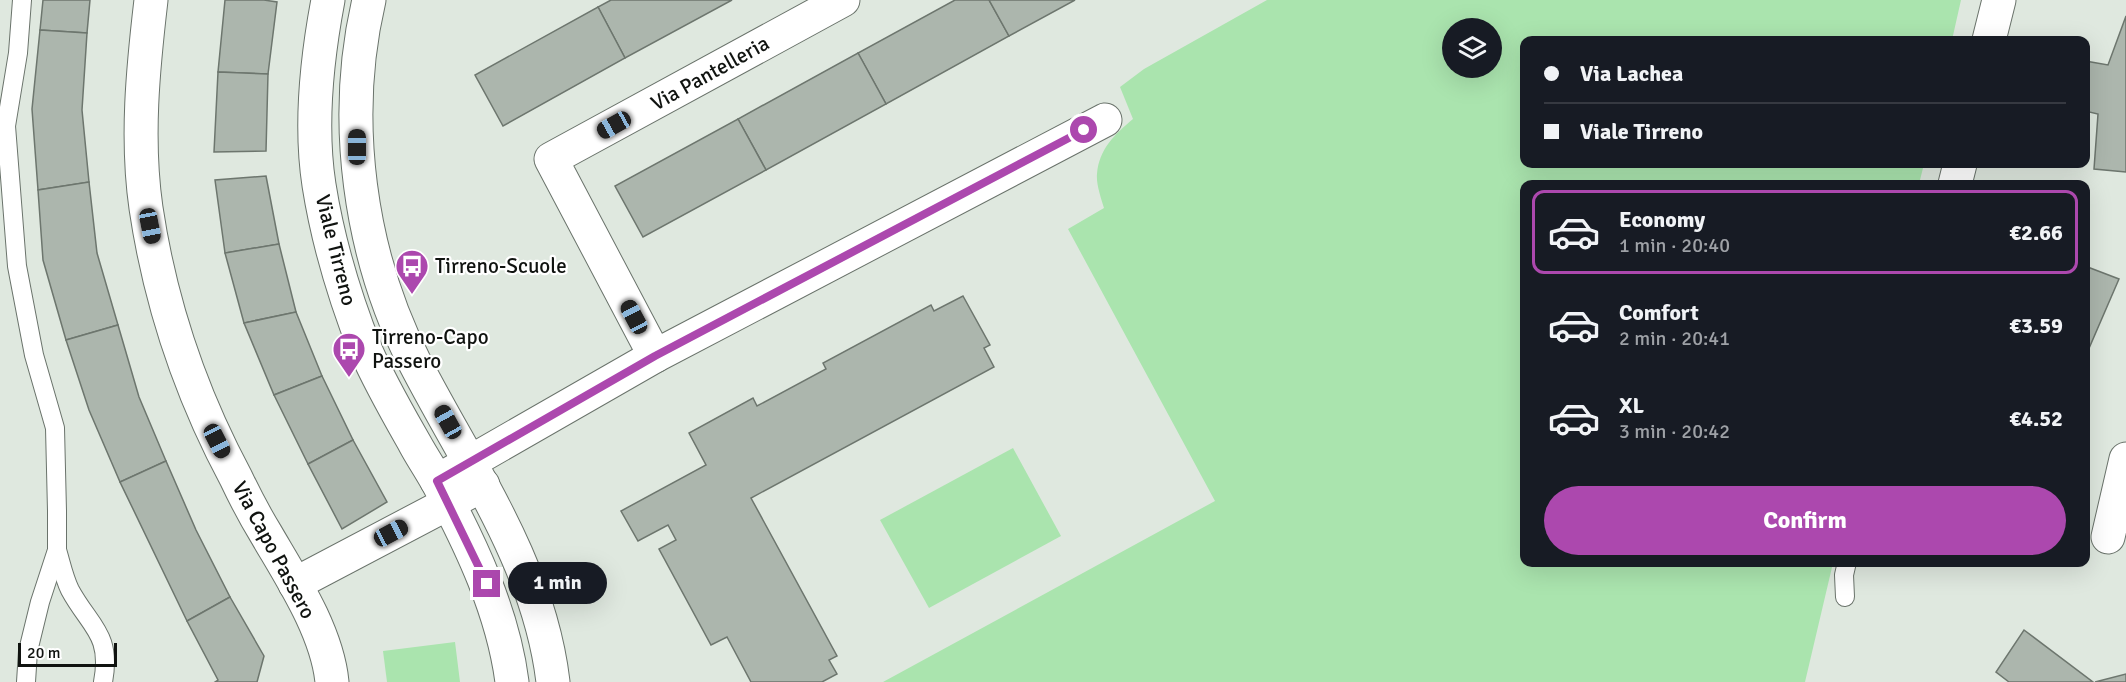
<!DOCTYPE html>
<meta charset="utf-8">
<style>
:root{--surface:#171b24;--page:#20242c;--text:#f1f3f6;--muted:#9ea1a6;--line:#363941;--accent:#ac48ae}
body{margin:0;font-family:Signika,sans-serif;background:var(--page);color:var(--text);height:100vh;display:flex;flex-direction:column;font-size:22px;white-space:nowrap}
*{box-sizing:border-box;margin:0}
p{font-size:20px;color:var(--muted)}
.icon{flex:none;width:33px;height:33px;fill:none;stroke:currentColor;stroke-width:2;stroke-linecap:round;stroke-linejoin:round}
.map{position:relative;flex:1;overflow:hidden}
.side{position:absolute;left:1520px;top:180px;width:570px;height:387px;display:flex;flex-direction:column;background:var(--surface);border-radius:12px;box-shadow:0 6px 24px #0002}
.side>*{flex:none}
.top-card{position:absolute;left:1520px;top:36px;width:570px;height:132px;border-radius:12px;box-shadow:0 6px 24px #0002;display:grid;align-content:center;height:132px;padding:0 24px;background:var(--surface)}
.fabs{position:absolute;left:1442px;top:18px;display:grid;gap:12px}
.fabs a{display:grid;place-items:center;width:60px;height:60px;border-radius:50%;background:var(--surface);box-shadow:0 6px 24px #0002;font-size:30px}
.scale{position:absolute;left:18px;bottom:15px;width:99px;box-sizing:border-box;padding-left:6px;border:3px solid #101310;border-top:0;font-size:16px;line-height:21px;white-space:nowrap;color:#101310;-webkit-text-stroke:4px #fff;paint-order:stroke}
.end{position:absolute;width:27px;height:27px;margin:-14px;border:8px solid #ac48ae;background:#fff;box-shadow:0 0 0 3px #fff}
.from{border-radius:50%}
.bubble{position:absolute;height:42px;border-radius:21px;background:var(--surface);box-shadow:0 6px 24px #0002;font-size:20px;font-weight:700;line-height:42px;text-align:center}
.car{position:absolute;width:18px;height:36px;margin:-18px -9px;border-radius:8px;box-shadow:0 0 4px 2px #0007;background:linear-gradient(#222 24%,#8ab4d8 0 40%,#222 0 76%,#8ab4d8 0 86%,#222 0)}
.top-card b{display:flex;align-items:center;gap:21px;height:57px;font-size:22px}
.top-card b+b{border-top:2px solid var(--line)}
.top-card i{width:15px;height:15px;background:var(--text)}
ul{padding:10px 0 0;list-style:none}
li{display:flex;align-items:center;gap:18px;height:84px;margin:0 12px 9px;padding:0 12px;border:3px solid transparent;border-radius:12px}
li div{flex:1}
li b{display:block;font-size:22px}
li em{font-style:normal;font-weight:700}
li.selected{border-color:var(--accent)}
li>.icon{width:54px;height:54px;stroke-width:1.5}
.primary-button{display:flex;gap:12px;margin-top:auto;padding:12px 24px}
.primary-button a{flex:1;height:69px;border-radius:36px;background:var(--accent);color:#fff;font-size:24px;font-weight:700;line-height:69px;text-align:center}
.map>svg:first-child{display:block}
</style>
<div class="map">
<svg width="2126" height="682" viewBox="0 0 2126 682">
<rect width="100%" height="100%" fill="#dfe8df"/>
<g fill="#aae4ae" fill-rule="evenodd">
<path d="M 1267,0 L 1961,0 L 1952,40 L 1524,40 L 1524,164 L 1924,164 L 1919,184 L 1524,184 L 1524,562 L 1833,563 L 1805,682 L 883,682 L 1215,501 L 1068,229 L 1104,208 C 1101,198 1096,184 1097,174 C 1099,149 1115,134 1133,119 L 1120,87 L 1144,69 ZM 1452,28 L 1491,28 L 1491,68 L 1452,68 Z"/>
<path d="M 1013,448 L 1061,536 L 929,608 L 880,520 Z"/>
<path d="M 455,642 L 460,682 L 387,682 L 383,651 Z"/>
</g>
<g fill="#acb6ad" stroke="#6d766e" stroke-width="1.5">
<path d="M 43,0 L 90,0 L 87,33 L 40,30 Z"/>
<path d="M 225,0 L 264,0 L 277,2 L 268,74 L 218,72 Z"/>
<path d="M 611,0 L 732,0 L 625,58 L 598,7 Z"/>
<path d="M 955,0 L 989,0 L 1009,36 L 886,104 L 858,53 Z"/>
<path d="M 989,0 L 1075,0 L 1009,36 Z"/>
<path d="M 598,7 L 625,58 L 503,126 L 475,75 Z"/>
<path d="M 2126,16 L 2126,172 L 2094,169 L 2098,114 L 2085,111 L 2085,61 L 2108,65 Z"/>
<path d="M 40,30 L 87,33 L 82,110 L 89,182 L 38,190 L 32,109 Z"/>
<path d="M 858,53 L 886,104 L 766,170 L 738,119 Z"/>
<path d="M 218,72 L 268,74 L 266,151 L 214,152 Z"/>
<path d="M 738,119 L 766,170 L 643,237 L 615,186 Z"/>
<path d="M 266,176 L 279,244 L 225,253 L 215,180 Z"/>
<path d="M 89,182 L 97,253 L 118,325 L 66,340 L 43,260 L 38,190 Z"/>
<path d="M 279,244 L 296,312 L 244,323 L 225,253 Z"/>
<path d="M 2085,266 L 2119,279 L 2087,353 L 2085,385 Z"/>
<path d="M 963,296 L 990,345 L 984,348 L 994,367 L 751,498 L 837,656 L 829,660 L 837,674 L 822,682 L 751,682 L 727,637 L 711,645 L 659,549 L 676,540 L 668,525 L 638,541 L 621,511 L 706,465 L 689,433 L 753,398 L 757,406 L 826,369 L 823,363 L 931,305 L 934,311 Z"/>
<path d="M 296,312 L 322,376 L 274,395 L 244,323 Z"/>
<path d="M 118,325 L 139,397 L 166,461 L 120,482 L 89,410 L 66,340 Z"/>
<path d="M 322,376 L 353,440 L 308,464 L 274,395 Z"/>
<path d="M 353,440 L 387,502 L 342,529 L 308,464 Z"/>
<path d="M 166,461 L 196,530 L 230,597 L 187,621 L 120,482 Z"/>
<path d="M 230,597 L 264,656 L 257,682 L 215,682 L 218,680 L 187,621 Z"/>
<path d="M 2024,630 L 2093,682 L 2009,682 L 1996,672 Z"/>
<path d="M 2126,674 L 2126,682 L 2095,682 Z"/>
</g>
<g fill="none" stroke-linecap="round" stroke-linejoin="round">
<defs>
<g id="service">
<path d="M 22,0 L 18,53 L 6,126 L 17,266 L 34,355 L 55,428 L 57,511 L 57,550 L 40,602 L 28,651 L 26,682"/>
<path d="M 57,550 C 61,563 64,578 70,590 C 90,627 112,634 103,682"/>
<path d="M 1845,597 L 1844,575 L 1847,562"/>
</g>
<g id="minor">
<path d="M 151,0 C 143,68 136,139 146,208 C 160,302 191,394 236,478 C 245,497 255,516 266,534 C 291,577 327,631 332,682"/>
<path d="M 1989,40 L 1999,0"/>
<path d="M 1955,184 L 1960,164"/>
<path d="M 655,356 L 551,159 L 843,0"/>
<path d="M 437,481 L 655,356 L 1105,120"/>
<path d="M 2108,537 L 2126,459"/>
<path d="M 295,584 L 483,485"/>
</g>
<g id="tertiary">
<path d="M 328,0 C 317,58 310,127 319,185 C 328,242 345,298 366,351 C 380,383 398,414 415,444 C 422,457 431,470 438,483 C 471,545 503,612 512,682"/>
<path d="M 369,0 C 341,119 359,254 415,363 C 468,466 539,563 553,682"/>
</g>
</defs>
<use href="#service" stroke="#6a736b" stroke-width="20"/>
<use href="#minor" stroke="#6a736b" stroke-width="35"/>
<use href="#tertiary" stroke="#6a736b" stroke-width="35"/>
<use href="#service" stroke="#fff" stroke-width="18"/>
<use href="#minor" stroke="#fff" stroke-width="33"/>
<use href="#tertiary" stroke="#fff" stroke-width="33"/>
</g>
<g fill="none" stroke-linecap="round" stroke-linejoin="round">
<path stroke="#ac48ae" stroke-width="8" d="M 487,584 L 437,481 L 655,356 L 1084,130"/>
</g>
<defs>
<symbol id="bus-pin" viewBox="-11 -11 22 30"><path d="M0 17L-7.5 6A9.5 9.5 0 1 1 7.5 6Z" fill="#ac48ae" stroke="#fff"/><path d="M-5-6H5V4H4V6H2V4H-2V6H-4V4H-5ZM-3.5-4V0h7V-4ZM-3.5 1.2v1.5H-2V1.2ZM2 1.2v1.5H3.5V1.2Z" fill="#fff"/></symbol>
</defs>
<g fill-rule="evenodd">
<use href="#bus-pin" x="393" y="247" width="38" height="52"/>
<use href="#bus-pin" x="330" y="330" width="38" height="52"/>
</g>
<g text-anchor="middle" dominant-baseline="central" stroke-width="4.5" stroke-linejoin="round" paint-order="stroke">
<g font-size="21" fill="#101310" stroke="#fff">
<text transform="translate(710 73) rotate(-29)">Via Pantelleria</text>
<text transform="translate(336 250) rotate(76)">Viale Tirreno</text>
<text transform="translate(274 550) rotate(62)">Via Capo Passero</text>
</g>
<g font-size="21" fill="#101310" stroke="#fff" text-anchor="start">
<text x="435" y="266">Tirreno-Scuole</text>
<text x="372" y="337">Tirreno-Capo<tspan x="372" dy="24">Passero</tspan></text>
</g>
</g>
</svg>
<div class="fabs">
<a><svg class="icon" aria-label="layers" viewBox="0 0 24 24"><path d="M12 4l9 5-9 5-9-5zM3 14l9 5 9-5"/></svg></a>
</div>
<div class="scale">20 m</div>
<i class="end from" style="left:1084px;top:130px"></i>
<i class="end" style="left:487px;top:584px"></i>
<div class="bubble" style="left:508px;top:562px;width:99px">1 min</div>
<i class="car" style="left:614px;top:125px;rotate:241deg"></i>
<i class="car" style="left:357px;top:147px;rotate:0deg"></i>
<i class="car" style="left:150px;top:226px;rotate:169deg"></i>
<i class="car" style="left:634px;top:317px;rotate:332deg"></i>
<i class="car" style="left:448px;top:422px;rotate:331deg"></i>
<i class="car" style="left:217px;top:441px;rotate:153deg"></i>
<i class="car" style="left:391px;top:533px;rotate:62deg"></i>
<div class="top-card">
<b><i class="from"></i>Via Lachea</b>
<b><i></i>Viale Tirreno</b>
</div>
<section class="side">
<ul>
<li class="selected"><svg class="icon" aria-label="car" viewBox="0 0 24 24"><path d="M5 17H2v-5l4-1 3-4h7l3 4 3 1v5h-3M9 17h6M6 11h13"/><circle cx="7" cy="17" r="2"/><circle cx="17" cy="17" r="2"/></svg><div><b>Economy</b><p>1 min · 20:40</p></div><em>€2.66</em></li>
<li><svg class="icon" aria-label="car" viewBox="0 0 24 24"><path d="M5 17H2v-5l4-1 3-4h7l3 4 3 1v5h-3M9 17h6M6 11h13"/><circle cx="7" cy="17" r="2"/><circle cx="17" cy="17" r="2"/></svg><div><b>Comfort</b><p>2 min · 20:41</p></div><em>€3.59</em></li>
<li><svg class="icon" aria-label="car" viewBox="0 0 24 24"><path d="M5 17H2v-5l4-1 3-4h7l3 4 3 1v5h-3M9 17h6M6 11h13"/><circle cx="7" cy="17" r="2"/><circle cx="17" cy="17" r="2"/></svg><div><b>XL</b><p>3 min · 20:42</p></div><em>€4.52</em></li>
</ul>
<div class="primary-button"><a>Confirm</a></div>
</section>
</div>
